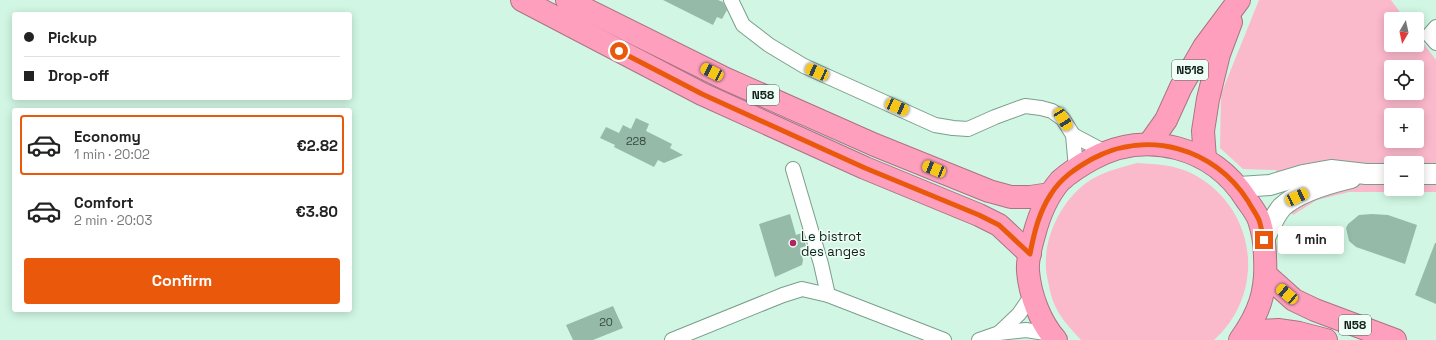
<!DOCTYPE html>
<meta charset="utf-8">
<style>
:root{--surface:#fff;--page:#f6f6f6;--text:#222;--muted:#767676;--line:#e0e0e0;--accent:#ea580c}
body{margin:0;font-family:"Space Grotesk",sans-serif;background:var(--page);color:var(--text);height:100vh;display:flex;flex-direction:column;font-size:15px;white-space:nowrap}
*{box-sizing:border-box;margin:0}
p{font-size:13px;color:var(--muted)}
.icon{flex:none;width:22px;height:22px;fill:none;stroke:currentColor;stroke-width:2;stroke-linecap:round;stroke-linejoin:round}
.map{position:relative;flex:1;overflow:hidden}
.side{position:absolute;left:12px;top:108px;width:340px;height:204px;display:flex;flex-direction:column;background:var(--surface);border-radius:4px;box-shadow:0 2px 10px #0003}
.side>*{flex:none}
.top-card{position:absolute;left:12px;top:12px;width:340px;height:88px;border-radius:4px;box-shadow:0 2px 10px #0003;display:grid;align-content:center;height:88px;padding:0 12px;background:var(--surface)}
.needle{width:26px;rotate:189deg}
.tools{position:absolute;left:1384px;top:12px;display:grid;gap:8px}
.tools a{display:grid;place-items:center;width:40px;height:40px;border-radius:4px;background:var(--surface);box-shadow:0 2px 10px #0003;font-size:20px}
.end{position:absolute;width:18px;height:18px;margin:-9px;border:5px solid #ea580c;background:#fff;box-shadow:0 0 0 2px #fff}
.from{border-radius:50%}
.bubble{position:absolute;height:28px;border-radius:4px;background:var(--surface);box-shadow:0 2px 10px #0003;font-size:13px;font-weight:800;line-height:28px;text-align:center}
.car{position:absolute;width:12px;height:24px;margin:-12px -6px;border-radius:5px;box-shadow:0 0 3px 1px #0007;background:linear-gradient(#f5c518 24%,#345 0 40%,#f5c518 0 76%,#345 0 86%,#f5c518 0)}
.top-card b{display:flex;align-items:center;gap:14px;height:38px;font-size:15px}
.top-card b+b{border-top:1px solid var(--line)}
.top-card i{width:10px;height:10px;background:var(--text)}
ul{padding:7px 0 0;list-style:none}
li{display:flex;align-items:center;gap:12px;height:60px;margin:0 8px 6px;padding:0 4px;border:2px solid transparent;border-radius:4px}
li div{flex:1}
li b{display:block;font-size:15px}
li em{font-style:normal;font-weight:800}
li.on{border-color:var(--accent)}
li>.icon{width:36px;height:36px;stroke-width:1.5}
.action{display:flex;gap:8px;margin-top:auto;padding:8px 12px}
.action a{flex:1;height:46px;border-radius:4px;background:var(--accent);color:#fff;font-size:16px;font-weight:800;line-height:46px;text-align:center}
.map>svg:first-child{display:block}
</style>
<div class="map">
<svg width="1436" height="340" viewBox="0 0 1436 340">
<rect width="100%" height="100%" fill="#d1f7e4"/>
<g fill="#fbb9cc" fill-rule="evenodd">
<path d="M 1259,0 L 1391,0 L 1405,19 L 1391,19 L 1391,45 L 1417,45 L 1417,35 L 1436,60 L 1436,192 L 1349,192 L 1317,200 L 1293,215 L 1276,170 L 1243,169 L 1220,148 L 1221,94 ZM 1391,67 L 1417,67 L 1417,93 L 1391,93 ZM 1391,115 L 1417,115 L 1417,141 L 1391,141 ZM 1391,163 L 1417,163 L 1417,189 L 1391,189 Z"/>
<path d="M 1137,163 C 1156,164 1176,165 1193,174 C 1257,208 1267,292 1214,340 L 1081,340 C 1070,328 1059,317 1053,301 C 1051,296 1050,291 1049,286 C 1048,280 1046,274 1046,268 C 1044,236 1061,202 1086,183 C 1101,172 1119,168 1137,163 Z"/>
</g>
<g fill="#95baa8">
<path d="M 663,0 L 718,0 L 723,2 L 727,10 L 722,19 L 717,17 L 713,25 Z"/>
<path d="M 636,118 L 649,124 L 646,131 L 672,144 L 670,148 L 683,155 L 664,163 L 658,160 L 654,167 L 614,147 L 615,145 L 600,138 L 606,127 L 619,133 L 623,125 L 631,129 Z"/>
<path d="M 790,214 L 796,235 L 802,233 L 806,246 L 800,248 L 803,260 L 802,265 L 775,277 L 759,224 Z"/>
<path d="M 1372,214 L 1388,215 L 1417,225 L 1405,264 L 1356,247 L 1349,241 L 1346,228 L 1348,224 L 1359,215 Z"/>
<path d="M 1435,243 L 1436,243 L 1436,304 L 1415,295 Z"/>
<path d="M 613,306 L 623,328 L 593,340 L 573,340 L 566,325 Z"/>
</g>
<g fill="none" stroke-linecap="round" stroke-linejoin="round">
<defs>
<g id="street">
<path d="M 731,0 L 743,25 L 769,45 L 804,66 L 935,125 L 953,128 L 968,129 L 995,117 L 1025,106 L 1041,108 L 1052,111 L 1063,119 L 1073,135 L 1076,168"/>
<path d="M 1436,27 L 1429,35 L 1436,43"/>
<path d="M 1073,135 L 1105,152"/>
<path d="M 793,169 L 821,264 L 828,295"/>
<path d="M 999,333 L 1026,330 L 1051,334"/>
<path d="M 672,340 L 783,295 L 802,289 L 828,295 L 944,340"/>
<path d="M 979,340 L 999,333 L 1019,314 L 1032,295"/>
</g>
<g id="secondary">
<path d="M 1417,174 L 1436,174"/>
<path d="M 1239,187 L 1270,185 L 1303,175 L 1331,170 L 1366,174 L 1391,174"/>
<path d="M 1264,240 C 1269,229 1274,216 1282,207 C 1298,192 1330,183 1351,178"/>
</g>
<g id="highway">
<path d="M 522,0 L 702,94 L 865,168 L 979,215 L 999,225 L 1030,254"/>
<path d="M 567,0 L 726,79 L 875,145 L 989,191 L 1011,197 L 1030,197 L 1050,194"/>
<path d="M 1149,144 L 1166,120 L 1181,87 L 1204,47 L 1239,0"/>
<path d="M 1205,159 L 1203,131 L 1208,99 L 1219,54 L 1231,22"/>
<path d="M 1266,275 L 1294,300 L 1315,310 L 1395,340"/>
<path d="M 1246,332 L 1278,330 L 1299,333 L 1326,340"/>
<path d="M 1056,340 C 1040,322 1030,295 1028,271 C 1027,259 1031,246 1034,235 C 1039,216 1047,196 1060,181 C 1070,172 1081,165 1092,159 C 1147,129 1213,147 1246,199 C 1250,205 1256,212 1259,220 C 1263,232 1265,245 1265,258 C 1267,291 1259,314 1240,340"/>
</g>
</defs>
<use href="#street" stroke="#7a9e8c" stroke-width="16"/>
<use href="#secondary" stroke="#7a9e8c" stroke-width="22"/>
<use href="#highway" stroke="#ab7384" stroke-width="24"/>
<use href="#street" stroke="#fff" stroke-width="14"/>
<use href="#secondary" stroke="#fff" stroke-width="20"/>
<use href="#highway" stroke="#fea0bd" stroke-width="22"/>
</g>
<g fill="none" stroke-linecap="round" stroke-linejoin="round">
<path stroke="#ea580c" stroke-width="5" d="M 619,51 L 702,94 L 865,168 L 979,215 L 999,225 L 1030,254 C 1034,233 1039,212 1051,194 C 1061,178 1076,168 1092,159 C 1148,129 1214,148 1248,201 C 1251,207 1256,213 1259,220 C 1261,226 1262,233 1264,240"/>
</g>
<circle fill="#af2360" stroke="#effef6" stroke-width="1.5" cx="793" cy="243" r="4"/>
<g text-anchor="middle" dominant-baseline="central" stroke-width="3" stroke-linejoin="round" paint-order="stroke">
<g font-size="11" fill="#32463d">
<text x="636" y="141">228</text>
<text x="606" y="322">20</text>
</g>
<g fill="#effef6" stroke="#54635b" stroke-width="1">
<rect x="1172" y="60" width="36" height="20" rx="3"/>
<rect x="747" y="85" width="32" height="20" rx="3"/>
<rect x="1339" y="315" width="32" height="20" rx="3"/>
</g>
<g font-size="12" font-weight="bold" fill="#112019">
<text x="1190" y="70">N518</text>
<text x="763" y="95">N58</text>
<text x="1355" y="325">N58</text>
</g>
<g font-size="13" fill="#112019" stroke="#effef6" text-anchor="start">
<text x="801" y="236">Le bistrot<tspan x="801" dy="15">des anges</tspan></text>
</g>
</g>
</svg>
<div class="tools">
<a><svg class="needle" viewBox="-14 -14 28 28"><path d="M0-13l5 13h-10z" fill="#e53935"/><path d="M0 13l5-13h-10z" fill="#767676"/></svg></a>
<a><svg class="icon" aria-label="locate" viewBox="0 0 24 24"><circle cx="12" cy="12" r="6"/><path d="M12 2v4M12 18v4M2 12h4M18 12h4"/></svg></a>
<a>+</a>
<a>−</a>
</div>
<i class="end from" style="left:619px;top:51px"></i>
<i class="end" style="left:1264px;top:240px"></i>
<div class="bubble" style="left:1278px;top:226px;width:66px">1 min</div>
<i class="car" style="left:712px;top:72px;rotate:297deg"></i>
<i class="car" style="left:817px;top:72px;rotate:294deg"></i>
<i class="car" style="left:897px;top:107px;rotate:114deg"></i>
<i class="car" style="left:1063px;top:119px;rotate:148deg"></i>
<i class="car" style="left:934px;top:169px;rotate:292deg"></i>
<i class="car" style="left:1297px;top:197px;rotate:65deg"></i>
<i class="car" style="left:1287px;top:294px;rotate:310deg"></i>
<div class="top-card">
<b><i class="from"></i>Pickup</b>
<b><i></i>Drop-off</b>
</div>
<section class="side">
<ul>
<li class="on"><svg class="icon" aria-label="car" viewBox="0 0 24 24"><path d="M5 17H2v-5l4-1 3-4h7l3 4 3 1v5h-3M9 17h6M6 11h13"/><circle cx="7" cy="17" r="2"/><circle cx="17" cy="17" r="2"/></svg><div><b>Economy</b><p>1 min · 20:02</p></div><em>€2.82</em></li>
<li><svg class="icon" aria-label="car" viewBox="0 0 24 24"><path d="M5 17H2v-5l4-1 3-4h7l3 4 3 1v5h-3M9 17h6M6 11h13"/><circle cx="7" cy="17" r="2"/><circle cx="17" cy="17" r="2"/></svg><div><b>Comfort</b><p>2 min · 20:03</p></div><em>€3.80</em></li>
</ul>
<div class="action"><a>Confirm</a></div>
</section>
</div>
